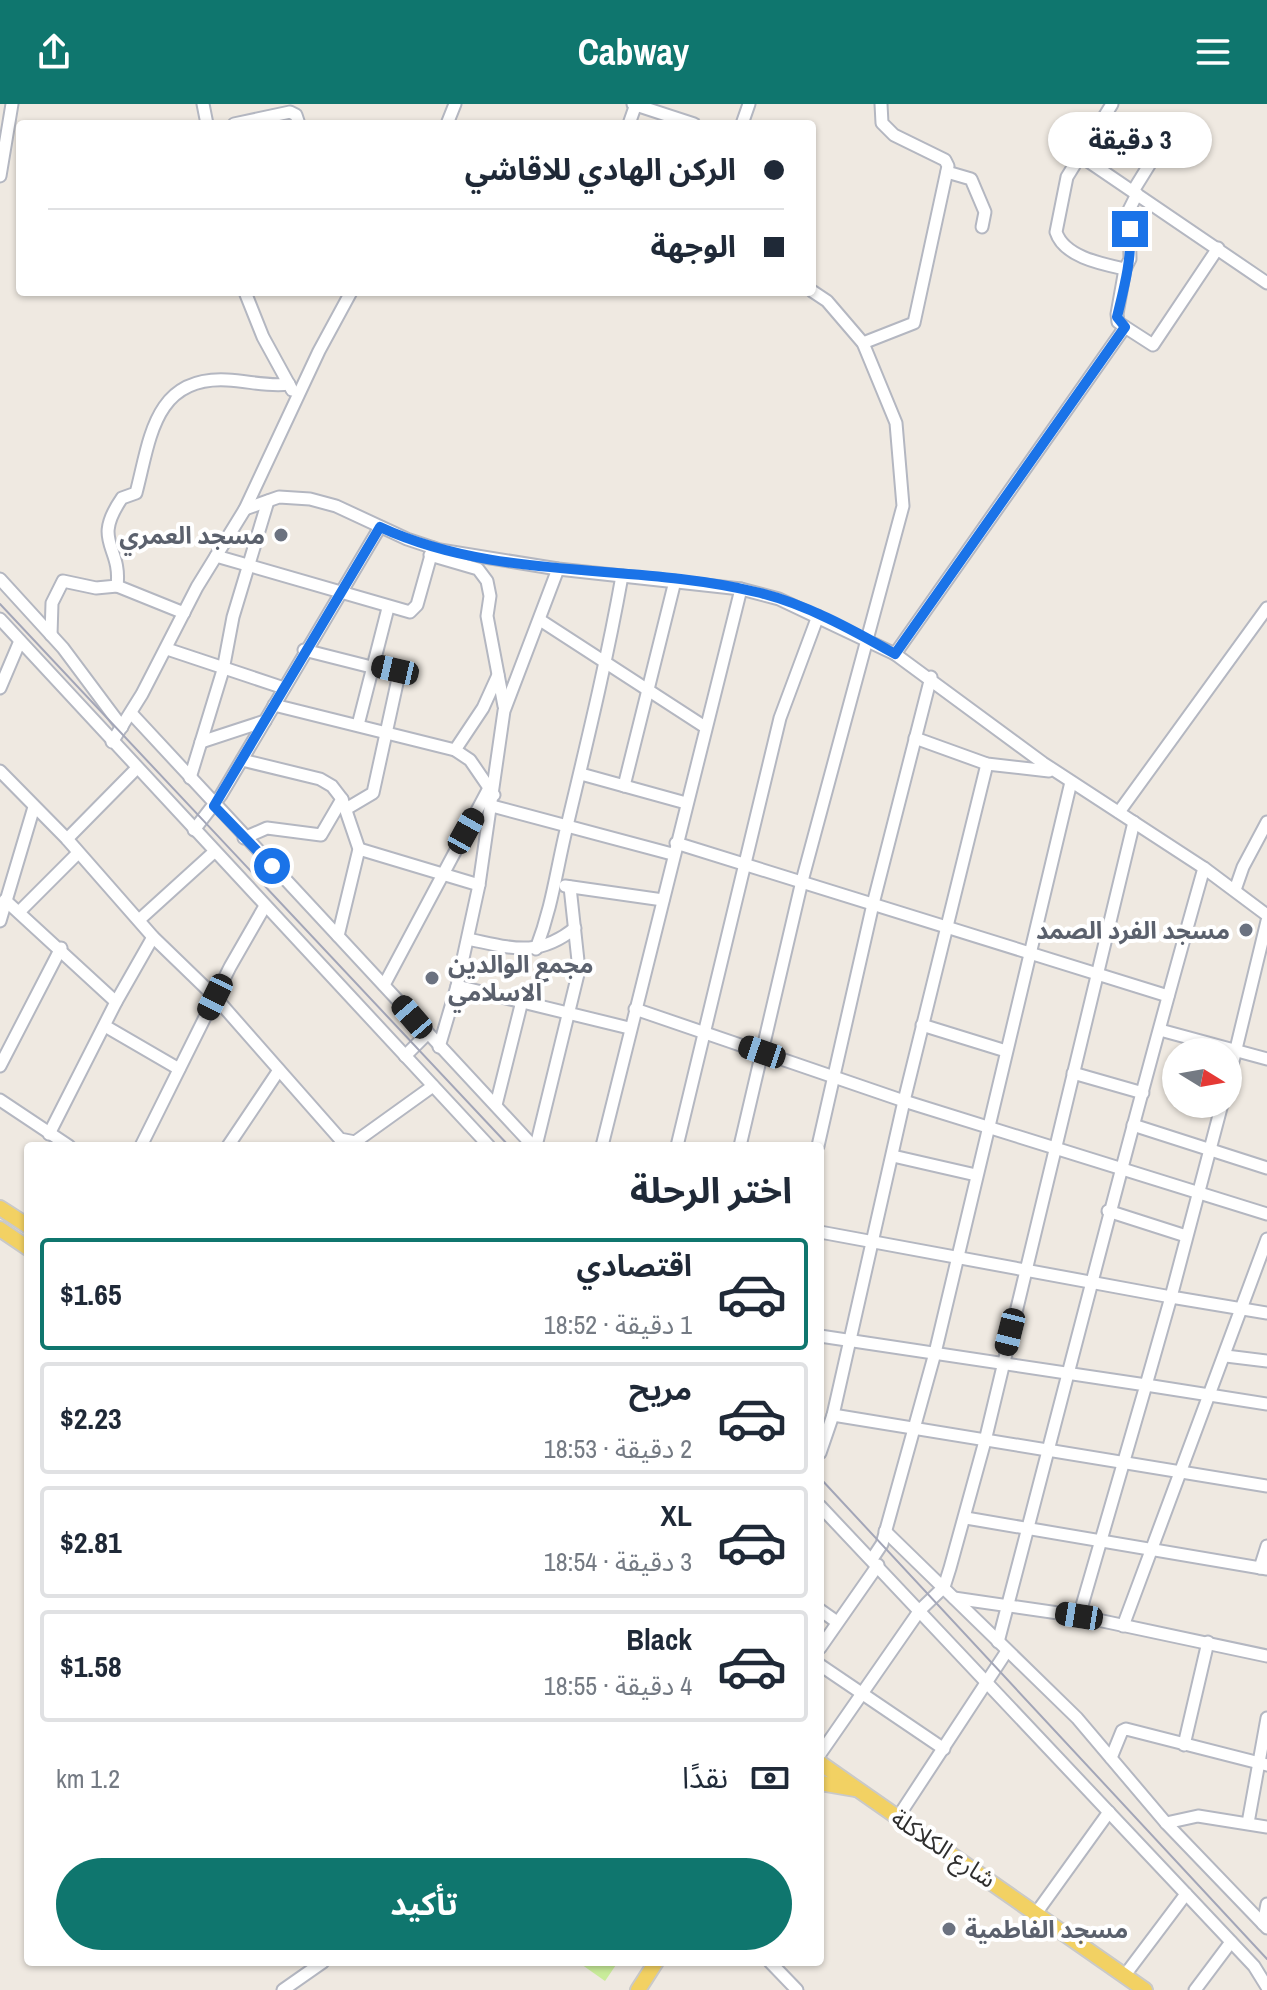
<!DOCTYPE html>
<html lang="ar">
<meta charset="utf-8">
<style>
:root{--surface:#fff;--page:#f2f2f3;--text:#1f2937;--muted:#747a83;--line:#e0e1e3;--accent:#0f766e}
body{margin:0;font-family:"Archivo Narrow","Noto Sans Arabic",sans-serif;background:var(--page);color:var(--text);direction:rtl;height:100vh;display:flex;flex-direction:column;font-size:30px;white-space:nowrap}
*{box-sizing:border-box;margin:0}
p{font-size:26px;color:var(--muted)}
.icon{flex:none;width:44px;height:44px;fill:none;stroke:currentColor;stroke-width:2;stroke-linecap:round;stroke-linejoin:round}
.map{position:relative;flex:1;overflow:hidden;direction:ltr}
.panel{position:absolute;left:24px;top:1038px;width:800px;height:824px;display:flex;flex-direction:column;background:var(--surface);border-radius:8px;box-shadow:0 2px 6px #0004;direction:rtl}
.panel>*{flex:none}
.banner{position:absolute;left:16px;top:16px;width:800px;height:176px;border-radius:8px;box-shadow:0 2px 6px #0004;direction:rtl;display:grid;align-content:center;height:176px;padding:0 32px;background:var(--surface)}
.needle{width:52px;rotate:101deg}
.tools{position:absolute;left:1162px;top:934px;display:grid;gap:16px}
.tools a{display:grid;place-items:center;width:80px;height:80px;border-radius:50%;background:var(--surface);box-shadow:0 2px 6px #0004;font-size:40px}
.end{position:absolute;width:36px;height:36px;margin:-18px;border:10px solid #1a73e8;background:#fff;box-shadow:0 0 0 4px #fff}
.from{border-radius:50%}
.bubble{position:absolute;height:56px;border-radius:28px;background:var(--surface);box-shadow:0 2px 6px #0004;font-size:26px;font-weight:700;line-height:56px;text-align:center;direction:rtl}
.car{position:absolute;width:24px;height:48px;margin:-24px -12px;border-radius:10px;box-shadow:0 0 6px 2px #0007;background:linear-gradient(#222 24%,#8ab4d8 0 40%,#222 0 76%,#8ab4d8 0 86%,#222 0)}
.banner b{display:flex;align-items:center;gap:28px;height:76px;font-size:30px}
.banner b+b{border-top:2px solid var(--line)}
.banner i{width:20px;height:20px;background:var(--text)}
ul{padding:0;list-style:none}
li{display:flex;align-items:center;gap:24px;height:112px;margin:0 16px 12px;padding:0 16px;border:4px solid var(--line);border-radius:8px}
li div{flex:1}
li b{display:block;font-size:30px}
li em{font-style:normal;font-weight:700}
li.selected{border-color:var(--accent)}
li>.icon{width:72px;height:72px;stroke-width:1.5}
h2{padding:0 32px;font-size:36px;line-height:96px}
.pay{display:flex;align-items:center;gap:20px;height:88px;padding:0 32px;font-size:30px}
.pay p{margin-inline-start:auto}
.cta{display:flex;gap:16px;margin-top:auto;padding:16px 32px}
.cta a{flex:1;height:92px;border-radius:48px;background:var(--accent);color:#fff;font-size:32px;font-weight:700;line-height:92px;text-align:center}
header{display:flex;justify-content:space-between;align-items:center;height:104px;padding:0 32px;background:var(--accent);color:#fff;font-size:36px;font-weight:700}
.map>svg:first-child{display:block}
</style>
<header><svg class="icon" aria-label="menu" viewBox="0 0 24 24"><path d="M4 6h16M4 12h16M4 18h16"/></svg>Cabway<svg class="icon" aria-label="share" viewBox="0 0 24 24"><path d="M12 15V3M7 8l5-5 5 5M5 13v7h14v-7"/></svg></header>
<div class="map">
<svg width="1267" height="1886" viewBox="0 0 1267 1886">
<rect width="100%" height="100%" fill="#efe9e1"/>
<path fill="#c9ec9a" d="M 578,1858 L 618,1858 L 605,1877 Z"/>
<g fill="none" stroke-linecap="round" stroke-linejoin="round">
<defs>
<g id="minor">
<path d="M 203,0 L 207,20"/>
<path d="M 633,0 L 694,20"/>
<path d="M 1112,0 L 1067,73 L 1056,128 C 1064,153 1102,160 1125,165"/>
<path d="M 234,20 L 290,8 L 296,11 L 299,20"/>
<path d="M 447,20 L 455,0"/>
<path d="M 629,20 L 636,0"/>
<path d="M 742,20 L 749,0"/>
<path d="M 1079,51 L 1267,179"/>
<path d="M 947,68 L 971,75 L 985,108 L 982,123"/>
<path d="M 0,72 L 12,0"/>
<path d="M 1133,87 L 1167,32"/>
<path d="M 245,188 L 263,233 L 292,286"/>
<path d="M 1125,223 L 1118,218 L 1117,210 L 1125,165 L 1130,155 L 1129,106 L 1137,90"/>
<path d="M 863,239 L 914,219 L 948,62 L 945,56 L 894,31 L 882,19 L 881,0"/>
<path d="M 245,405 L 279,393 L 310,395 L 336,402 L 407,435 L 440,446 L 558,465 L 741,485 L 779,495 L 895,550 L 1043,659 L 1204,764 L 1267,811"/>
<path d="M 430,451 L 478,465 L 487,477 L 490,492 L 487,512 L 504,602"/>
<path d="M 216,452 L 410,508 L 417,501 L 433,444"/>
<path d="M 0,475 L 63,544 L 122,623"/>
<path d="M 117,482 L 184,509"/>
<path d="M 0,515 L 489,1042"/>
<path d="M 540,516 L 705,623"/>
<path d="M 51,531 L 52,499 L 63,477 L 96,484 L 117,482 C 122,441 91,439 122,394 L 136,389 C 150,337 153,272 227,276 C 249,277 268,283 289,280"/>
<path d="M 167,545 L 284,584"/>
<path d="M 304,546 L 399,570 L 373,689 L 346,705"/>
<path d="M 895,550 L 1125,223 L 1153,241 L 1218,144"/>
<path d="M 0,584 L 20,537"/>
<path d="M 274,601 L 455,646 L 470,656 L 494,691"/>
<path d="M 131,609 L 533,1042"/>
<path d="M 358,621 L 388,504"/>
<path d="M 915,634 L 987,660 L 1049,667"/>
<path d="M 112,638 L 142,590 L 197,483 L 245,405 L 319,247 L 351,188"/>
<path d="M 201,638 L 265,617"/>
<path d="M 455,646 L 483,604 L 498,571"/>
<path d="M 242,656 L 320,675 L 332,682 L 342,695 L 359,745 L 338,832"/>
<path d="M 0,667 L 67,735 L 153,833 L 215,893 L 340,1035 L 355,1038 L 433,982"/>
<path d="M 581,670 L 686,699"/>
<path d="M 190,674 L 223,566 L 233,513 L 268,397"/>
<path d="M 624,682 L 675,477"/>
<path d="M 492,702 L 672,750"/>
<path d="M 1119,708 L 1267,504"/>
<path d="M 194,726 L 221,691 L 380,423"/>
<path d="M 244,734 L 267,724 L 321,731 L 342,695"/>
<path d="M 67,735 L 137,664"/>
<path d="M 676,739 L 1168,892"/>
<path d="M 359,745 L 479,781"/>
<path d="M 565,782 L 663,796"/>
<path d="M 1235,786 L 1243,763 L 1267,718"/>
<path d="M 5,796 L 116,898"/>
<path d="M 20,807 L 77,750"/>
<path d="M 139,816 L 214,748"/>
<path d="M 0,817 L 34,703"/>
<path d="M 468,835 C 512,844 538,854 575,824"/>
<path d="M 536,845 C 553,800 556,767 567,722 C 587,638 607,556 622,472"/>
<path d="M 384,881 L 489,684"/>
<path d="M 457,882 L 629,924"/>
<path d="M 635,905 L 904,997 L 1267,1110"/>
<path d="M 922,921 L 1006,947"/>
<path d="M 105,922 L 179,965"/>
<path d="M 1160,926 L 1267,955"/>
<path d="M 439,943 L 457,882 L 479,781 L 504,607 L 558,465"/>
<path d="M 405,952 L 427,930"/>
<path d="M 0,962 L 61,844"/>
<path d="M 1073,969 L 1143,989"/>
<path d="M 1228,978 L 1267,817"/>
<path d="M 0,996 L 69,1042"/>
<path d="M 1222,1000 L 1171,1193 L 1267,1209"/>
<path d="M 496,1001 L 521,901"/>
<path d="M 1133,1021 L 1267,1064"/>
<path d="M 49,1030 L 116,898 L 153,833"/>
<path d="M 141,1042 L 230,863 L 265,802"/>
<path d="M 228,1042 L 279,966"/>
<path d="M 536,1042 L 579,866 L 570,783"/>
<path d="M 602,1042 L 741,485"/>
<path d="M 677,1042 L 780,614 L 818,512"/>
<path d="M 740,1042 L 802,777 L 903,402 L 896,319 L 863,239 L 827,197 L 812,187"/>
<path d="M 818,1042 L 873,800 L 931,573"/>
<path d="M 893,1052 L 976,1071"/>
<path d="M 1108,1107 L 1186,1132"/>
<path d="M 820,1128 L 1171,1193 L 1146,1281 L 1267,1300"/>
<path d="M 820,1232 L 1146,1281 L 1079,1512"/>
<path d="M 1226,1252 L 1267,1257"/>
<path d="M 833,1311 L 1267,1382"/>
<path d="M 820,1349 L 833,1311 L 904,997 L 987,660"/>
<path d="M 820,1402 L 1254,1862 L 1267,1883"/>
<path d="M 966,1414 L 1267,1465"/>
<path d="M 885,1427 L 1077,1614 L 1166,1719 L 1267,1824"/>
<path d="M 872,1455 L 882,1440 L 935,1249 L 1071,678"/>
<path d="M 1260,1464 L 1267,1442"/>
<path d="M 954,1494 L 1079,1512 L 1267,1552"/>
<path d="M 820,1506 L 837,1518"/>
<path d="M 1123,1522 L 1267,1135"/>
<path d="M 998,1538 C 1066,1280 1131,1021 1204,764"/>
<path d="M 820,1544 L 878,1461"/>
<path d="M 820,1561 L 944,1645"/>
<path d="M 1184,1641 L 1208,1538"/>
<path d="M 820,1650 L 920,1506 L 944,1483 L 950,1464 L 985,1337 L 1134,718"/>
<path d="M 1111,1654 L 1122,1627 L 1126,1625 L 1267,1661"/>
<path d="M 898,1713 L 1007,1547"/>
<path d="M 1166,1719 L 1198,1712 L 1267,1723"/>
<path d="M 1248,1719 L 1267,1614"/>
<path d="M 1037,1808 L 1109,1708"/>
<path d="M 1263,1820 L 1267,1800"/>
<path d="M 770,1858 L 797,1886"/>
<path d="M 1125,1871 L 1186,1790"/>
<path d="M 283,1886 L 323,1858"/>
<path d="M 1195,1886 L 1231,1838"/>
</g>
<g id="major">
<path d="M 0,1104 L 28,1122"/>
<path d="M 0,1125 L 28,1144"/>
<path d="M 820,1659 L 1145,1886"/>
<path d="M 820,1679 L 855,1685"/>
<path d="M 638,1886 L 656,1858"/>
</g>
</defs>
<use href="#minor" stroke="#b4b7c1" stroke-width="15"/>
<use href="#major" stroke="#c9c9c9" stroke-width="18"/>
<use href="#minor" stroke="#fff" stroke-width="11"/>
<use href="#major" stroke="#f2d163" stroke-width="14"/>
<g stroke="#a3a6b8" stroke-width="2">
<path d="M 0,500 L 509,1042"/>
<path d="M 820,1374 L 1267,1855"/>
</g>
</g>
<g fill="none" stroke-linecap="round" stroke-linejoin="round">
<path stroke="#1a73e8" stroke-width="10" d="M 272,762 L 214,702 L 380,423 C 499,478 632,458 756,488 C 804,499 853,526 895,550 L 1125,223 L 1117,213 C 1124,184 1132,155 1130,125"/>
</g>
<g fill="#6b7280" stroke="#fff" stroke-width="3">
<circle cx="281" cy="431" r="8"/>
<circle cx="1246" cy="826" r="8"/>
<circle cx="432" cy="874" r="8"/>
<circle cx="949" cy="1825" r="8"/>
</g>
<g text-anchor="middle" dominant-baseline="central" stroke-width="8" stroke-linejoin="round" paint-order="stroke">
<g font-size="24" font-weight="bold" fill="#5b616d" stroke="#fff" text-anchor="end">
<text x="265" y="431">مسجد العمري</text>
<text x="1230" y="826">مسجد الفرد الصمد</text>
<text x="448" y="860" text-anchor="start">مجمع الوالدين<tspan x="448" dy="28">الاسلامي</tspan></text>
<text x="965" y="1825" text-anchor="start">مسجد الفاطمية</text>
</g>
<g font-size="24" fill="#2e2e2e" stroke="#fff">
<text transform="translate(944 1744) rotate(34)">شارع الكلاكلة</text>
</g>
</g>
</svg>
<div class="tools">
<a><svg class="needle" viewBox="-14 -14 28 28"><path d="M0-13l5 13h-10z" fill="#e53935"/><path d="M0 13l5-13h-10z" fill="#747a83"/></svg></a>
</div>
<i class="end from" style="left:272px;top:762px"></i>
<i class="end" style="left:1130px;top:125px"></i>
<div class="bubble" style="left:1048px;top:8px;width:164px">3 دقيقة</div>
<i class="car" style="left:395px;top:566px;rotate:283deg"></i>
<i class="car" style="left:466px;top:727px;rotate:29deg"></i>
<i class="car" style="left:215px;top:893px;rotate:206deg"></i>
<i class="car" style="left:412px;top:913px;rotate:319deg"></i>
<i class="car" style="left:762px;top:948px;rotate:289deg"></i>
<i class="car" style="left:1010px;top:1228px;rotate:194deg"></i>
<i class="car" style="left:1079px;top:1512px;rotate:279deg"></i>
<div class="banner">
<b><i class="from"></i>الركن الهادي للاقاشي</b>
<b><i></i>الوجهة</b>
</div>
<section class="panel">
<h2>اختر الرحلة</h2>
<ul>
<li class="selected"><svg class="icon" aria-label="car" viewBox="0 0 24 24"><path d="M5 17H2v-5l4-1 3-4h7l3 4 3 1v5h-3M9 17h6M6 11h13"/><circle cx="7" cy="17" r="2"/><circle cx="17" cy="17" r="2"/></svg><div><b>اقتصادي</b><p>1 دقيقة · 18:52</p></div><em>$1.65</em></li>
<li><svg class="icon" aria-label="car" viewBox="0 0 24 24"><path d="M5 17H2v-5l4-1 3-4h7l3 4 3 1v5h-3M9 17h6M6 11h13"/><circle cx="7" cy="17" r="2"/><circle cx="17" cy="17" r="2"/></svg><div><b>مريح</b><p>2 دقيقة · 18:53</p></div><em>$2.23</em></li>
<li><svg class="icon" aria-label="car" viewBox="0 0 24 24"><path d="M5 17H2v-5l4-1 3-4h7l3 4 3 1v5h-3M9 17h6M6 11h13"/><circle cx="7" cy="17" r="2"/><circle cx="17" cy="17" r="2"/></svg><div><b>XL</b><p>3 دقيقة · 18:54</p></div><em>$2.81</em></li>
<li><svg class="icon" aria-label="car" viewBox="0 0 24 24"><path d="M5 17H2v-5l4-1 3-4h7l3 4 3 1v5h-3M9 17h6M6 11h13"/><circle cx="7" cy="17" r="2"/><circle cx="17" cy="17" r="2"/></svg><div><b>Black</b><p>4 دقيقة · 18:55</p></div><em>$1.58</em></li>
</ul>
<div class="pay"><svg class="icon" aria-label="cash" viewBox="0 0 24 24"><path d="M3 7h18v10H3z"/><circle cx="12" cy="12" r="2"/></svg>نقدًا<p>1.2 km</p></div>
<div class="cta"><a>تأكيد</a></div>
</section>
</div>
